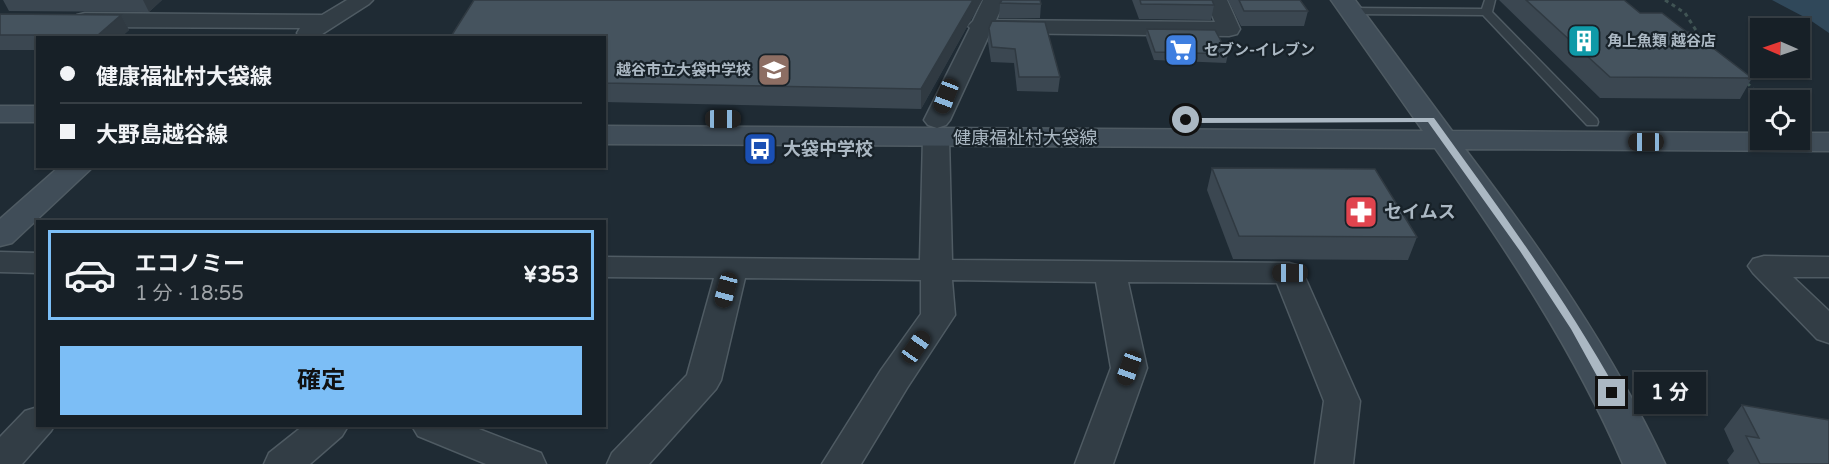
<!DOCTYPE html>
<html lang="ja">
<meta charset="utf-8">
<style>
:root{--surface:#172027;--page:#20282f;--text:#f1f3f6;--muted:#9ea3a7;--line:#363e44;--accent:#7cbef6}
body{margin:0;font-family:"Varela Round","Noto Sans JP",sans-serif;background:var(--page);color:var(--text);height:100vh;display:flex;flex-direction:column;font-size:22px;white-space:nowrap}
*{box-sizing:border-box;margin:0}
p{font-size:20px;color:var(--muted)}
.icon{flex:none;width:33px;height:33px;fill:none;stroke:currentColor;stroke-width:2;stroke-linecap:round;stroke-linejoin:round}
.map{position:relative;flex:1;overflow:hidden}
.panel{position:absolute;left:36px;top:220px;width:570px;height:207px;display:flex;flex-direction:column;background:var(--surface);border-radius:0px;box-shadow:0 2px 4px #0004,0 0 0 2px var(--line)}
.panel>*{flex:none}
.guide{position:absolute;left:36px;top:36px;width:570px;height:132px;border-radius:0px;box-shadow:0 2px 4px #0004,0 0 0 2px var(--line);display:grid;align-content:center;height:132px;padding:0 24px;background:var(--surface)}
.needle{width:39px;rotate:272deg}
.tools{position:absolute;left:1750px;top:18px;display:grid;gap:12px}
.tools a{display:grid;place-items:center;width:60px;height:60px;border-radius:0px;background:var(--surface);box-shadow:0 2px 4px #0004,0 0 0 2px var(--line);font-size:30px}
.end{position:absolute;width:27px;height:27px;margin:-14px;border:8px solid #abb8c3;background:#111;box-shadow:0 0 0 3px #111}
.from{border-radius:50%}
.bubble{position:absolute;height:42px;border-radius:0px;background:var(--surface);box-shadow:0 2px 4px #0004,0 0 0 2px var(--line);font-size:20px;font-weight:700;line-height:42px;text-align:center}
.car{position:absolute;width:18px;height:36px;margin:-18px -9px;border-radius:8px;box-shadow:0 0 4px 2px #0007;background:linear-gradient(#222 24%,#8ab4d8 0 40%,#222 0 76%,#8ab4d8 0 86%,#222 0)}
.guide b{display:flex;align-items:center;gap:21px;height:57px;font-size:22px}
.guide b+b{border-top:2px solid var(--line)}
.guide i{width:15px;height:15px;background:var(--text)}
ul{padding:10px 0 0;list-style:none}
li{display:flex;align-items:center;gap:18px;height:90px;margin:0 12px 9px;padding:0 12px;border:3px solid transparent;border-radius:0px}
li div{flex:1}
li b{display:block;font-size:22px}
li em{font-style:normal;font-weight:700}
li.selected{border-color:var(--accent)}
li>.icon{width:54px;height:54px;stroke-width:1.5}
.action{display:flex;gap:12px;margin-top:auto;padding:12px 24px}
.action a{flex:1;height:69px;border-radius:0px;background:var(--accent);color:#111;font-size:24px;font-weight:700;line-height:69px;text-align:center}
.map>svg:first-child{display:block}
</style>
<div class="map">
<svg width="1829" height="464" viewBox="0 0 1829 464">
<rect width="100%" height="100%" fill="#1f2b34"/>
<path fill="#30485a" d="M 1772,0 L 1829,0 L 1829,33 L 1810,20 Z"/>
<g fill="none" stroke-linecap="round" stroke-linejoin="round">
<defs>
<path id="lane" d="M 1485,0 L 1495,0 L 1492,12 L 1597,119 L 1598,122 L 1597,125 L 1587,125 L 1483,15 L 1351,14 L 1346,11 L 1351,8 L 1482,9 Z"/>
<g id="street">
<path d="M 347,0 L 373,0 L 369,4 L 316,38 L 300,38 L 297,33 L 300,28 L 85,27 L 77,25 L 74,20 L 77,15 L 85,13 L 322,15 Z"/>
<path d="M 983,0 L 1005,0 L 996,20 L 1215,22 L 1205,0 L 1227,0 L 1240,29 L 1237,34 L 1229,36 L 990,33 L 950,120 L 946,125 L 937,128 L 928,125 L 924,120 L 970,28 L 968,26 L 973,21 Z"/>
<path d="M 936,129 L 945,131 L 949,137 L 952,260 L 1289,263 L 1300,266 L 1360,401 L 1353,464 L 1315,464 L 1324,401 L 1277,283 L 1128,282 L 1147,368 L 1113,464 L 1075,464 L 1111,368 L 1096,282 L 952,280 L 955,315 L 907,388 L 861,464 L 822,464 L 881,370 L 921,314 L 921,280 L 745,278 L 721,380 L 716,389 L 649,464 L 607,464 L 612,453 L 687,375 L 714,278 L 604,277 L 604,257 L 920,260 L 923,137 L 927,131 Z"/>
<path d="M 0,252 L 38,253 L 38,273 L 0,272 Z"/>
<path d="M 1764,256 L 1829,257 L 1829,277 L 1793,277 L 1829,311 L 1829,343 L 1817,339 L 1753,273 L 1748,266 L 1753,259 Z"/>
<path d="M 38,407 L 38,426 L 54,426 L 51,431 L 22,464 L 0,464 L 0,437 L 25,411 Z"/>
<path d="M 303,426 L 348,426 L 342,436 L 310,464 L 264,464 L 269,453 Z"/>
<path d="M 412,426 L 471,426 L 541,453 L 546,464 L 486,464 L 418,436 Z"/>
</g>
<g id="secondary">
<path d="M 1331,0 L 1355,0 L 1452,131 L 1761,133 L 1761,140 L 1800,140 L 1800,133 L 1829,133 L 1829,151 L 1465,149 C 1541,249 1612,350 1665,464 L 1623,464 C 1574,350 1506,249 1435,148 L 604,144 L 604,126 L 1423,131 Z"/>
<rect x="0" y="106" width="38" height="16"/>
<path d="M 60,166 L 94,166 L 12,243 L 0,246 L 0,219 Z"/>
</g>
</defs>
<use href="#lane" stroke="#4f5b63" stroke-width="3"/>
<use href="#street" stroke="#4f5b63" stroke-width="3"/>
<use href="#secondary" stroke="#4f5b63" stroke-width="3"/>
<g stroke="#405454" stroke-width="3" stroke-dasharray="4 4" stroke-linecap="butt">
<path d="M 1665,0 L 1685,13 L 1704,43"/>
<path d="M 1747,83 L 1765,100"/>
</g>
<use href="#lane" fill="#323d45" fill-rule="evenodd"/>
<use href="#street" fill="#323d45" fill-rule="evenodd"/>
<use href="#secondary" fill="#404d58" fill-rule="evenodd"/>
</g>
<g fill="#3b4751">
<path d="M 3,0 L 162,0 L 149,12 L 9,11 Z"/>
<path d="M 982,0 L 921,109 L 604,102 L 604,38 Z"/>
<path d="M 1132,0 L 1212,0 L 1214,5 L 1211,20 L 1139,19 Z"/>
<path d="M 1228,0 L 1300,0 L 1308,11 L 1304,26 L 1241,26 Z"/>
<path d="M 1499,0 L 1624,0 L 1640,13 L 1752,78 L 1740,99 L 1600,98 Z"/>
<path d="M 1000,3 L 1041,4 L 1040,18 L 999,18 Z"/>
<path d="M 0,14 L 121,15 L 129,30 L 120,38 L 38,38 L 38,50 L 0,50 Z"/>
<path d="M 989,28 L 1060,77 L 1058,92 L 1017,91 L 1014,63 L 991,62 L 988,42 Z"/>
<path d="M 1147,29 L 1228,54 L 1226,63 L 1154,60 L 1146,37 Z"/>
<path d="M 1212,168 L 1417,237 L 1408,260 L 1233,259 L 1207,190 Z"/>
<path d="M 1742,405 L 1829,464 L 1729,464 L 1727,460 L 1734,451 L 1724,429 Z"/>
</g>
<g fill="#303a42">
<path d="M 143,0 L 162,0 L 149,12 Z"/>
<path d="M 973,0 L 982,0 L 921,109 L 921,89 Z"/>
<path d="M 121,15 L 129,30 L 120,38 L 99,38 L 98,35 Z"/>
</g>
<g fill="#45535e" stroke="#303a42" stroke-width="1.5">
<path d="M 474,0 L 973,0 L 921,89 L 604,83 L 604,38 L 450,38 Z"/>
<path d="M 1002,0 L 1040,0 L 1041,4 L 1000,3 Z"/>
<path d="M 1140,0 L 1212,0 L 1214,5 L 1141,4 Z"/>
<path d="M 1239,0 L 1300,0 L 1308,11 L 1244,11 Z"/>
<path d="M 1526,0 L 1624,0 L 1640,13 L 1662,13 L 1687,32 L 1692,32 L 1752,78 L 1610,77 Z"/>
<path d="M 0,14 L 121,15 L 98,35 L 0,35 Z"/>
<path d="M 992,21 L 1045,22 L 1060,77 L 1019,77 L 1015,49 L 992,47 L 989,28 Z"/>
<path d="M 1147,29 L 1215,30 L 1228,54 L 1155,52 Z"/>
<path d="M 1212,168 L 1375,169 L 1417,237 L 1239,236 Z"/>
<path d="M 1742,405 L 1829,420 L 1829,464 L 1760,464 L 1746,436 L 1759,438 Z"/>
</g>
<path fill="#abb8c3" d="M 1183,118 L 1434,118 C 1499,208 1564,296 1618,393 L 1616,396 L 1608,396 L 1571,329 L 1520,251 L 1428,122 L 1186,123 L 1181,120 Z"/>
<defs>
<symbol id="building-square" viewBox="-11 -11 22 22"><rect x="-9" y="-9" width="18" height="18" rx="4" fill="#0f9aa8" stroke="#182229"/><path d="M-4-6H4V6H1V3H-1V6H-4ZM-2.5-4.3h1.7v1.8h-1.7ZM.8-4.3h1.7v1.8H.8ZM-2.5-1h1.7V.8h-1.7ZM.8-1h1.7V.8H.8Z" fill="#fff"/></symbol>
<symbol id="supermarket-square" viewBox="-11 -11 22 22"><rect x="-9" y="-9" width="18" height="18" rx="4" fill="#3f7fe0" stroke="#182229"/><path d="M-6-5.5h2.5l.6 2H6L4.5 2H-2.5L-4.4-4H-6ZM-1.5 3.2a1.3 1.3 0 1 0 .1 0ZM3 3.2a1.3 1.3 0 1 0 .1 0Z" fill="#fff"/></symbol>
<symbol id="school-square" viewBox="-11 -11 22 22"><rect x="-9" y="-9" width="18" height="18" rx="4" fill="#8d6e63" stroke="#182229"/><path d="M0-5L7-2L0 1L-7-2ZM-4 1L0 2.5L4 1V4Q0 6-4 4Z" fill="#fff"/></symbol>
<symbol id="bus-square" viewBox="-11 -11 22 22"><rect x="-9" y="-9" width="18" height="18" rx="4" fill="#1a4fb4" stroke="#182229"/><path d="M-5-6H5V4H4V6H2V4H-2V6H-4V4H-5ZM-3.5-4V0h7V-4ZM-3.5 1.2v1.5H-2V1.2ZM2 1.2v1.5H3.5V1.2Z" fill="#fff"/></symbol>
<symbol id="pharmacy-square" viewBox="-11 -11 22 22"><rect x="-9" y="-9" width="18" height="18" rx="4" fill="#e0444e" stroke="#182229"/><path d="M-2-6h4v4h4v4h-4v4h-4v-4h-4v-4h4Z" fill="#fff"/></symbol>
</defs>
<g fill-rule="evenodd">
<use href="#building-square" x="1565" y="22" width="38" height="38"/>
<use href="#supermarket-square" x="1162" y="31" width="38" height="38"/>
<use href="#school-square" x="755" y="51" width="38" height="38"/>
<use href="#bus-square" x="741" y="130" width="38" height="38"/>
<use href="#pharmacy-square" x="1342" y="193" width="38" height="38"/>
</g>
<g text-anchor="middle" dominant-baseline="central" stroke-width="4.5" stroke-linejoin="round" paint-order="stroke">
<g font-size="15" font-weight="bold" fill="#abb8c3" stroke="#182229" text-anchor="start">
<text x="1607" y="41">角上魚類 越谷店</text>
<text x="1204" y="50">セブン-イレブン</text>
<text x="751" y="70" text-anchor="end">越谷市立大袋中学校</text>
</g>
<g font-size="18" fill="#abb8c3" stroke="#182229">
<text x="1025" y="138">健康福祉村大袋線</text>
</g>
<g font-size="18" font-weight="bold" fill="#abb8c3" stroke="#182229" text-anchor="start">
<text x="783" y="149">大袋中学校</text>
<text x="1384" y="212">セイムス</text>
</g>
</g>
</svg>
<div class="tools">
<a><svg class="needle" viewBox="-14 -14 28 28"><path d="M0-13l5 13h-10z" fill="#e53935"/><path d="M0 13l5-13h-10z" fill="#9ea3a7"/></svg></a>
<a><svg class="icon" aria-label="locate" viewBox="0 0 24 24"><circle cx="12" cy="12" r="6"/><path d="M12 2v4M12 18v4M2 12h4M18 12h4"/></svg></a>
</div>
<i class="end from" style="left:1186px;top:120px"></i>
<i class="end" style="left:1612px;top:393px"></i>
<div class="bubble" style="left:1634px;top:372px;width:72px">1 分</div>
<i class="car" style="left:946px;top:96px;rotate:201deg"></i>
<i class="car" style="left:723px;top:119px;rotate:90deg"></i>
<i class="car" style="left:1646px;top:142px;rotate:270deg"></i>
<i class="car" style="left:1290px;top:273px;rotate:270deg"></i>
<i class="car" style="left:726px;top:290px;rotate:195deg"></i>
<i class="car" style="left:916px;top:347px;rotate:35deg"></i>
<i class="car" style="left:1129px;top:368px;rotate:200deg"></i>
<div class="guide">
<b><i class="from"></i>健康福祉村大袋線</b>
<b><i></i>大野島越谷線</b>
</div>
<section class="panel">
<ul>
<li class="selected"><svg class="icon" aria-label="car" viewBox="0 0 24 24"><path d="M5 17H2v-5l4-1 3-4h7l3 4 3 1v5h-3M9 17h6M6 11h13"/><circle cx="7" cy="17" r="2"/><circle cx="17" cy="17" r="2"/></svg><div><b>エコノミー</b><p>1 分 · 18:55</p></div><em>¥353</em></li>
</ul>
<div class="action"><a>確定</a></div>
</section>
</div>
